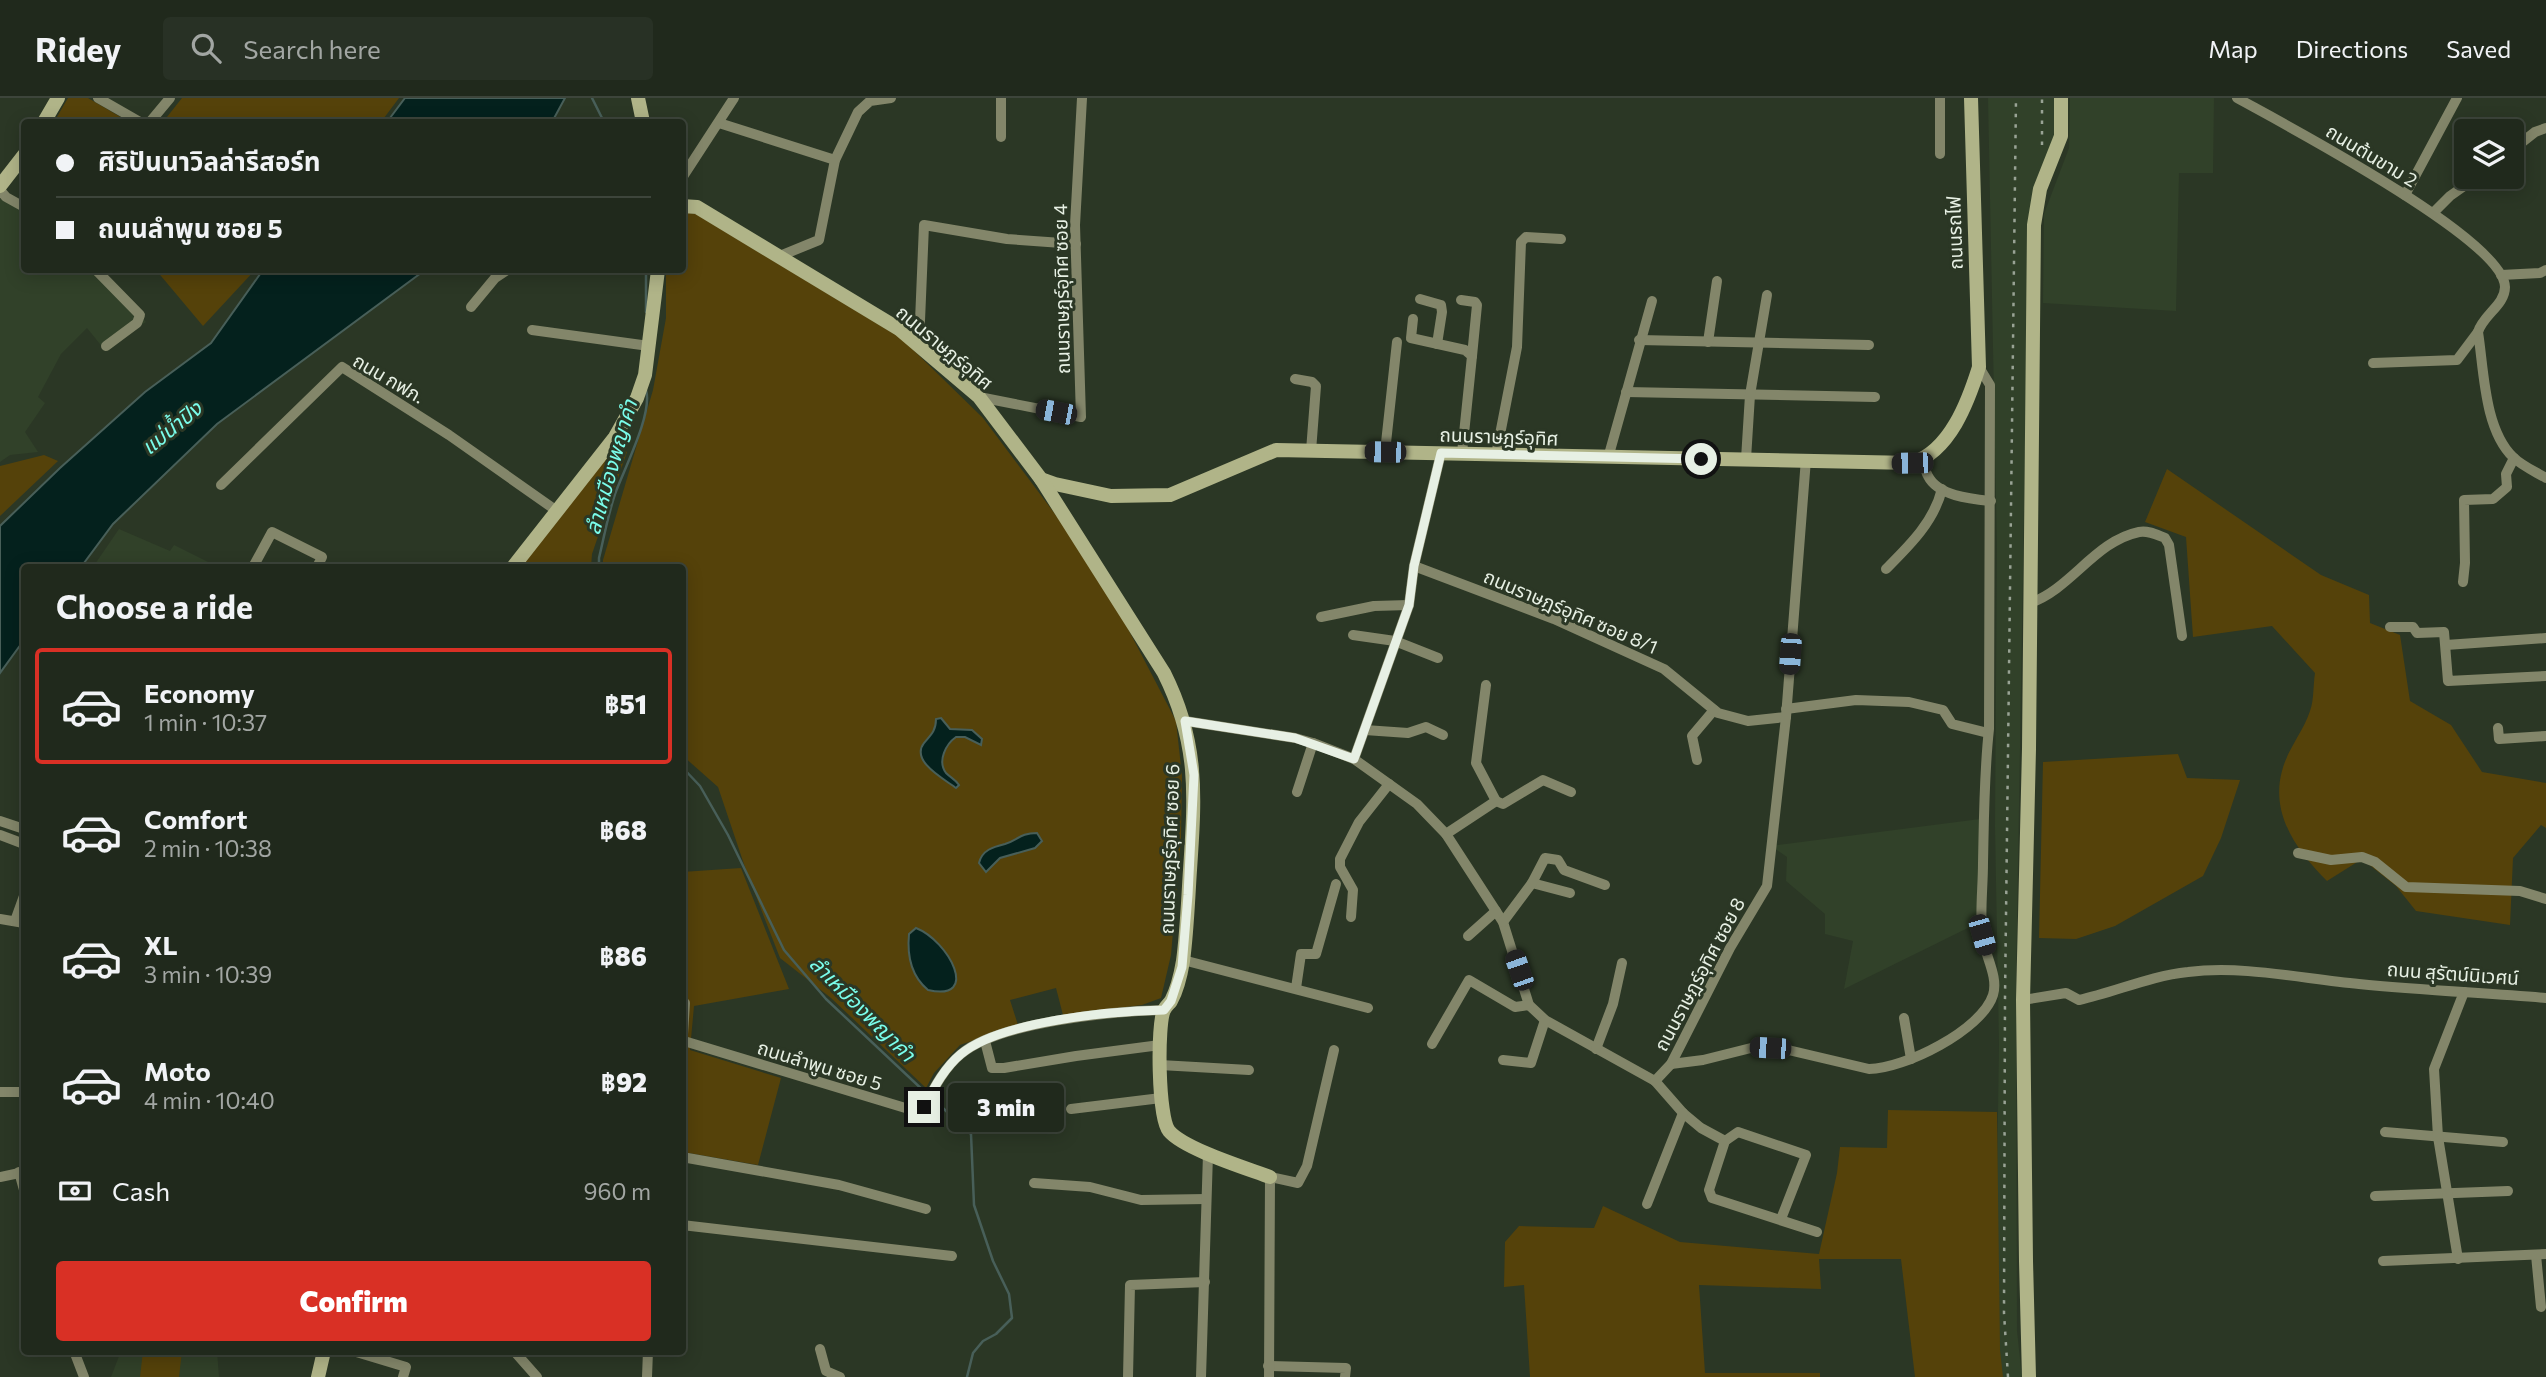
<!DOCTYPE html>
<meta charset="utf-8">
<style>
:root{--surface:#20291c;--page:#283125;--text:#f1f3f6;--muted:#a2a6a3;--line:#3d453b;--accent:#d93025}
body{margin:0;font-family:Commissioner,"Noto Sans Thai",sans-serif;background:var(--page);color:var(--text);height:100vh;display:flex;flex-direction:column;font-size:26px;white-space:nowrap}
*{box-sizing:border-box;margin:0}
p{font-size:23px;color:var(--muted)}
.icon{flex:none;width:38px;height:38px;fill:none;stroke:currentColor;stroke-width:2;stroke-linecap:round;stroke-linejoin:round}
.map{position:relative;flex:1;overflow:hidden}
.side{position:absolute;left:21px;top:466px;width:665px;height:791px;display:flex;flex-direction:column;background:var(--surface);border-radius:7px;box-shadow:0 4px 18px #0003,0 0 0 2px var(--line)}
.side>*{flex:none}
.guide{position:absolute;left:21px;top:21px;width:665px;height:154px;border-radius:7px;box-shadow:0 4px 18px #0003,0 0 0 2px var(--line);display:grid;align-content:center;height:154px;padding:0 35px;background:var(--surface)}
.controls{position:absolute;left:2454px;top:21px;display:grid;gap:14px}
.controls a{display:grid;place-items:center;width:70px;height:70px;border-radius:7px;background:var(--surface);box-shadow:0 4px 18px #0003,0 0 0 2px var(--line);font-size:35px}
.end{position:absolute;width:32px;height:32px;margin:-16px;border:9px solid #e7f0e4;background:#111;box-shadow:0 0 0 4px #111}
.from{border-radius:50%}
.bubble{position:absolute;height:49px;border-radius:7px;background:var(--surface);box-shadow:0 4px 18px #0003,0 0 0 2px var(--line);font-size:23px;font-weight:800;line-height:49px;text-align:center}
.car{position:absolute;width:21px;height:42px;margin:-21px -10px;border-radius:9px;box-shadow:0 0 5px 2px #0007;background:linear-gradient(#222 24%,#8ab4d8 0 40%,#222 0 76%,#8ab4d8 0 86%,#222 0)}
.guide b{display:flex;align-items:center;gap:24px;height:66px;font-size:26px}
.guide b+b{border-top:2px solid var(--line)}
.guide i{width:18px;height:18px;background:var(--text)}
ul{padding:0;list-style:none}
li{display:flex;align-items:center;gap:21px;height:116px;margin:0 14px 10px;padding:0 21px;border:4px solid transparent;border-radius:7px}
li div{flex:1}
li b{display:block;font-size:26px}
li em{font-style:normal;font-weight:800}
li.current{border-color:var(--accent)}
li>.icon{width:63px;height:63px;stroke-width:1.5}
h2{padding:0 35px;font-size:32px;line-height:84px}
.pay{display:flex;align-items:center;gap:18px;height:77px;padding:0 35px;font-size:26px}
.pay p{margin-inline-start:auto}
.primary-button{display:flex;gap:14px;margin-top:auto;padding:14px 35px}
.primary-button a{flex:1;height:80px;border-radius:7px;background:var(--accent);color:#fff;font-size:28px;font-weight:800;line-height:80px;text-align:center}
header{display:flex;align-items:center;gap:42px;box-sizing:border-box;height:98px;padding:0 35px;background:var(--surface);border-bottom:2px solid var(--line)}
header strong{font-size:33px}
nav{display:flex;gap:38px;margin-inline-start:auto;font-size:24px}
.search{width:490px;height:63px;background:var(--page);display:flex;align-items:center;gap:18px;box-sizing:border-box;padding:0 24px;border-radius:7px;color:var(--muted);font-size:26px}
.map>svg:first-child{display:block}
</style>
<header>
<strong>Ridey</strong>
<div class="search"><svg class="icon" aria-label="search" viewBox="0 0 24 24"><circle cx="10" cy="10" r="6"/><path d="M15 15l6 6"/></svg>Search here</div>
<nav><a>Map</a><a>Directions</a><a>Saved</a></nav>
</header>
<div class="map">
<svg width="2546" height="1279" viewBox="0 0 2546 1279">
<rect width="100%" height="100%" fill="#2b3725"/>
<g fill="#314129">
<path d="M 1988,0 L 2054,0 L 2054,45 L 2029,117 L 2016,886 L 2017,1233 L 2022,1279 L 1999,1279 L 1996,1151 L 1999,946 L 1995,729 L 1997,449 Z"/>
<path d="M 2070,0 L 2214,0 L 2213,75 L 2179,75 L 2176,213 L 2043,205 L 2044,116 L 2069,50 Z"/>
<path d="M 8,97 L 24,107 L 24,172 L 97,172 L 146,224 L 104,251 L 87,230 L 61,256 L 38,299 L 45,305 L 25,334 L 38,354 L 10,357 L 0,364 L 0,101 Z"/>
<path d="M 119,431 L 170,453 L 174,447 L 218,469 L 93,469 Z"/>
<path d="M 1980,721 L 1980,824 L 1844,891 L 1853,843 L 1825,836 L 1825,816 L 1786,783 L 1787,759 L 1771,748 Z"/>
<path d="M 121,1253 L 217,1253 L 219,1279 L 111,1279 Z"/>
</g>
<g fill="#55420a">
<path d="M 68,0 L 88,0 L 129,24 L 54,24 Z"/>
<path d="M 182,0 L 399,0 L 381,24 L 163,24 Z"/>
<path d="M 683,114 L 696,116 L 901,240 L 983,320 L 1070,436 L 1126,527 L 1176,623 L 1182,678 L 1181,740 L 1171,857 L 1161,900 L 1142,907 L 1063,917 L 1056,890 L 1010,902 L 1018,927 L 960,947 L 934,975 L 926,990 L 831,900 L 780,860 L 747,775 L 718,689 L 683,658 L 682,469 L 603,469 L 603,462 L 653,292 L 666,220 L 666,172 L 682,172 Z"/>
<path d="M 156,172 L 255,172 L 203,228 Z"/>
<path d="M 614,347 L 627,354 L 592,456 L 591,469 L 521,469 Z"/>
<path d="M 44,357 L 58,363 L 0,418 L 0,368 Z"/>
<path d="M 2167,371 L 2321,477 L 2369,497 L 2370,525 L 2400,537 L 2410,603 L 2451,627 L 2482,674 L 2546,685 L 2546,730 L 2541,727 L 2513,760 L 2510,827 L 2416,813 L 2396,788 L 2362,761 L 2327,783 C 2298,754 2270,717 2282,673 C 2287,652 2303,634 2310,613 C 2314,602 2313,588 2315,575 L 2272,528 L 2193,539 L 2186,439 L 2145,424 Z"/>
<path d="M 2178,656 L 2187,680 L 2240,682 L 2221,740 L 2203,778 L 2115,828 L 2076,841 L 2039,840 L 2043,664 Z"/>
<path d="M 741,770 L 789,891 L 694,908 L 690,952 L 781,980 L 758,1067 L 683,1054 L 682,774 Z"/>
<path d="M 1888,1012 L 1997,1014 L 2000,1252 L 2003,1279 L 1915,1279 L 1901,1161 L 1819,1161 L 1821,1191 L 1699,1187 L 1705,1275 L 1820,1275 L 1820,1279 L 1530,1279 L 1524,1187 L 1504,1189 L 1505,1144 L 1519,1128 L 1594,1130 L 1603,1108 L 1680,1144 L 1819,1156 L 1837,1075 L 1840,1049 L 1887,1050 Z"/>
<path d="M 143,1253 L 182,1253 L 179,1279 L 140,1279 Z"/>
</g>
<g fill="#04211d" stroke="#485f59" stroke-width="2">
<path d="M 405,0 L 565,0 L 552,24 L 387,24 Z"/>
<path d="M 263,172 L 425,172 L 217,326 L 113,426 L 81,469 L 24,469 L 24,542 L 0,575 L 0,428 L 60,370 L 145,294 L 211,245 Z"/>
<path d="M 941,620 L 950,631 L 972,632 L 982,641 L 981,647 L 965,639 L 956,639 C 946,646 937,663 946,675 C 951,680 955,681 959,687 L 956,690 C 944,681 910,663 924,645 C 932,636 936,632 936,621 Z"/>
<path d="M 1037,735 L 1042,743 L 1035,750 L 1000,760 L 986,774 L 979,765 C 982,752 993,749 1005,746 C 1018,742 1020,735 1037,735 Z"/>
<path d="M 916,830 C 949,843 981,904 928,892 C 911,878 907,857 909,836 Z"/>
</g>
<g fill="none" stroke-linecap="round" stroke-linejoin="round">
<g stroke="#485f59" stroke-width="2.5">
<path d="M 592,0 L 604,24"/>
<path d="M 646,214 L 646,172"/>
<path d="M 599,469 L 599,460 C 604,439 608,417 615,396 C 624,371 653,316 646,292"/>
<path d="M 682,669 L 700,688 L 728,737 L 784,852 L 826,901 L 927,996"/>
<path d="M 932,1000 L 971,1036 L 974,1107 L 993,1163 L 1009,1196 L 1012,1220 L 996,1236 L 983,1243 L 973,1255 L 967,1279"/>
</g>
<g stroke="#83866a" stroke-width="10">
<path d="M 98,0 L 140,24"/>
<path d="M 1001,0 L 1001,39"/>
<path d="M 1940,0 L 1940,56"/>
<path d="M 2237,0 C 2282,25 2504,141 2505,189 C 2505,207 2483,217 2478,234 C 2484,272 2484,331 2513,359 C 2522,368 2536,374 2546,380"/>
<path d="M 150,24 L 170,0"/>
<path d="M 719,25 L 835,62"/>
<path d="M 2511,53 L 2535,34 L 2546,30"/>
<path d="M 682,80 L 734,0"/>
<path d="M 0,92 L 6,99 L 24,109"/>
<path d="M 2405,97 L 2457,0"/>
<path d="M 2433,115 L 2450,98 L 2477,79"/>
<path d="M 780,158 L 819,142 L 835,62 L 858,14 L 870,3 L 891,0"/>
<path d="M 96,172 L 140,217 L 137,225 L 106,248"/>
<path d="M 2501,177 L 2540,175 L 2546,172"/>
<path d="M 1420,201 L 1441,207 L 1442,214 L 1437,246"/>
<path d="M 1461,202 L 1475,204 L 1477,207 L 1472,258"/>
<path d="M 471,209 L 495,180 L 507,172"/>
<path d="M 1413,221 L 1411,240 L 1465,252 L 1472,258 L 1462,355"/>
<path d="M 532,232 L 649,248"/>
<path d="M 1639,242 L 1869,247"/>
<path d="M 1708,244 L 1717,183"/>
<path d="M 919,247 L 924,127 L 1007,141 L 1076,146"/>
<path d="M 2373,265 L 2457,262 L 2478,234"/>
<path d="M 1295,281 L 1312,284 L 1316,288 L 1311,353"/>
<path d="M 1626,294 L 1875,299"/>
<path d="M 979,299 L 1081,319 L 1075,127 L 1082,0"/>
<path d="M 1385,354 L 1397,244"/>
<path d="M 1496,357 L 1517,249 L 1521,144 L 1526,139 L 1561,141"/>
<path d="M 1608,360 L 1652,203"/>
<path d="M 1746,361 L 1750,297 L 1767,197"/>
<path d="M 1923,361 C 1924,366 1925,373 1928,378 C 1938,398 1971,401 1991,403"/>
<path d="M 221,387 L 342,269 L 449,337 L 557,413"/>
<path d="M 1414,468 L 1554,521 L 1664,571 L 1718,615 L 1748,623 L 1786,619"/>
<path d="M 253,469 L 272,434 L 322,459 L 317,469"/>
<path d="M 1886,471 C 1909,448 1934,424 1942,391"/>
<path d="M 2463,484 L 2465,465 L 2464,402 L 2493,401 L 2507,389 L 2506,376 L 2514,360"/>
<path d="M 2030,505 C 2071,491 2095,443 2139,434 C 2148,432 2157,437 2165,440 L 2169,447 L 2182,538"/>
<path d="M 1321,519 L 1374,508 L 1409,507"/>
<path d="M 2390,529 L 2413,529 L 2417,535 L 2444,534 L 2448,583 L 2546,578"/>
<path d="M 1353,537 L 1395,543 L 1438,560"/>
<path d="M 2446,547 L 2546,540"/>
<path d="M 1786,611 L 1856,602 L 1909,604 L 1943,612 L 1952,626 L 1988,635"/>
<path d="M 1185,623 L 1295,640 L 1313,645 L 1354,661 L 1417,706 L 1446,736 L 1503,824 L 1529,907 L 1545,922 L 1655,983 L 1683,1015 L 1701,1030 L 1725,1043"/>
<path d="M 2498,630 L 2499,641 L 2546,638"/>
<path d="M 1365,632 L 1408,635 L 1426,629 L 1443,637"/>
<path d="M 1354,661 L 1409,507 L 1414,468 L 1441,355"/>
<path d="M 1697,662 L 1692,638 L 1714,612"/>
<path d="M 1297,694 L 1313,645"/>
<path d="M 1496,703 L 1503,706 L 1543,682 L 1571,694"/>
<path d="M 0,723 L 24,731"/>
<path d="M 1446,736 L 1496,703 L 1476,665 L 1486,587"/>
<path d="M 0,737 L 24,746"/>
<path d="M 2298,755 L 2331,762 L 2362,759 L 2375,764 L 2406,789 L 2520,793 L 2546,801"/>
<path d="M 1532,785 L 1570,795"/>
<path d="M 1351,819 L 1353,792 L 1340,769 L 1340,761 L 1359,724 L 1389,686"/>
<path d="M 0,821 L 24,825"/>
<path d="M 15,823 L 24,798"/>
<path d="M 1503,824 L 1532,785 L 1545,760 L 1558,762 L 1564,772 L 1605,787"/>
<path d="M 1468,838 L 1496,813"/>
<path d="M 1183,862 L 1368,910"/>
<path d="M 1296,890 L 1301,856 L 1316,856 L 1336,786"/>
<path d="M 2023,902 L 2066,895 L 2079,902 C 2116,894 2149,878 2188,874 C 2244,867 2303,881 2359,886 C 2421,892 2484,895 2546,900"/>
<path d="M 682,905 L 685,905 L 682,952"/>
<path d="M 1904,920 L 1911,961"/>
<path d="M 684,943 L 912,1012 L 924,1009 C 934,990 944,970 961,956 C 999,924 1114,913 1164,912"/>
<path d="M 985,943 L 992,970 L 1004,970 L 1076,958 L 1160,947"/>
<path d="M 1432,946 L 1469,882 L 1515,909 L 1529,907"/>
<path d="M 1596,951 L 1613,906 L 1622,865"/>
<path d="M 1503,962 L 1531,965 L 1545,922"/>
<path d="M 1671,966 L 1703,962 L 1755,949 L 1784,951 L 1869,971 C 1904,971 1982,932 1993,897 C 1999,877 1983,855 1982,835 C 1980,812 1983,788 1983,765 C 1984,720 1984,676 1989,631 L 1990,287 L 1979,269"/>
<path d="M 1160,967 L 1249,972"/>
<path d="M 1655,983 L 1671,966 L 1730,850 L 1767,788 L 1786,619 L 1806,361"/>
<path d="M 0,994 L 24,994"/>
<path d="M 1071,1011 L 1161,1000"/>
<path d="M 2385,1034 L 2503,1044"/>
<path d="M 682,1059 L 839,1087 L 926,1111"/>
<path d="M 19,1074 L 24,1092"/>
<path d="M 0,1079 L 24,1074"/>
<path d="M 1034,1085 L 1090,1089 L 1141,1102 L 1206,1101"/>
<path d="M 2375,1098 L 2508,1093"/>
<path d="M 1647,1106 L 1683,1015"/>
<path d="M 1781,1121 L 1806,1057 L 1738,1034 L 1725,1043 L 1709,1092 L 1712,1100 L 1817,1134"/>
<path d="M 682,1127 L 952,1158"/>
<path d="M 2536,1157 L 2541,1209"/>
<path d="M 2458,1161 L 2438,1039 L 2434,971 L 2464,894"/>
<path d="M 2383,1163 L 2546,1156"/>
<path d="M 820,1251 L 826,1273 L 840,1279"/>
<path d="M 74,1253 L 84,1279"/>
<path d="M 353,1253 L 406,1269 L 403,1279"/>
<path d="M 514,1253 L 537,1279"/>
<path d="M 1268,1268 L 1346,1270 L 1345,1279"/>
<path d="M 647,1279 L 648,1253"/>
<path d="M 1128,1279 L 1130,1187 L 1205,1184"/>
<path d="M 1201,1279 L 1208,1056"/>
<path d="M 1269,1279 L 1270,1079 L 1298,1085 L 1307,1068 L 1334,952"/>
</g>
<g stroke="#b0b488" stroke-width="14">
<path d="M 638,0 L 643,24"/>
<path d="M 44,24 L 58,0"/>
<path d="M 0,88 L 24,57"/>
<path d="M 682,108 L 697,109 L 899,231 L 979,299 L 1041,381 L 1055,386 L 1111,398 L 1170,397 L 1276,352 L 1912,365 C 1950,353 1968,304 1979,269 L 1971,0"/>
<path d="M 1041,381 L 1164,575 C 1199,645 1195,697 1190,772 C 1188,802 1187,833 1183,863 C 1181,875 1177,892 1171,903 C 1169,906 1166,908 1164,912 C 1157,926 1158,1020 1169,1033 C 1184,1051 1246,1070 1270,1079"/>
<path d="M 513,469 L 615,339 L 637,300 L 645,277 L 658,172"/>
<path d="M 318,1279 L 324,1253"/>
<path d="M 2029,1279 L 2026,1163 L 2023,902 L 2029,651 L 2034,127 L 2040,91 L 2061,38 L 2061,0"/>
</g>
<g stroke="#99a395" stroke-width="2.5" stroke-dasharray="3.5 7" stroke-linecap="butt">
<path d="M 2042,47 L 2042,0"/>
<path d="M 2008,1279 L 2004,1215 L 2005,900 L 2016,0"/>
</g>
</g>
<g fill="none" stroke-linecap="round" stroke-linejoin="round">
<path stroke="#e7f0e4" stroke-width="9" d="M 924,1009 C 934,990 944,970 961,956 C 1000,923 1113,913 1164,912 L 1171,903 L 1182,869 L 1188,797 L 1194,677 L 1185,623 L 1295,640 L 1354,661 L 1409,507 L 1414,468 L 1441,355 L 1701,361"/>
</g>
<g text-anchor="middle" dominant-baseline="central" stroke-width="6" stroke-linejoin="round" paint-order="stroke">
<g font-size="19" fill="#e7f0e4" stroke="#2b3725">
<text transform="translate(2372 57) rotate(31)">ถนนต้นขาม 2</text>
<text transform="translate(1954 135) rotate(-92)">ถนนรถไฟ</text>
<text transform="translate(1061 191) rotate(-91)">ถนนราษฎร์อุทิศ ซอย 4</text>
<text transform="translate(945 249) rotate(40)">ถนนราษฎร์อุทิศ</text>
<text transform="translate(389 280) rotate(30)">ถนน กฟภ.</text>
<text transform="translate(1499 338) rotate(2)">ถนนราษฎร์อุทิศ</text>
<text transform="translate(1571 513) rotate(23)">ถนนราษฎร์อุทิศ ซอย 8/1</text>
<text transform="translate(1169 751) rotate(-88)">ถนนราษฎร์อุทิศ ซอย 6</text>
<text transform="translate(2453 875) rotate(4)">ถนน สุรัตน์นิเวศน์</text>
<text transform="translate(1699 876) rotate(-62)">ถนนราษฎร์อุทิศ ซอย 8</text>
<text transform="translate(820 967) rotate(17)">ถนนลำพูน ซอย 5</text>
</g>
<g font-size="21" font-style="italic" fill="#7afdeb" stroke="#2b3725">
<text transform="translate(171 329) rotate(-39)">แม่น้ำปิง</text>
<text transform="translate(610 369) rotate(-74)">ลำเหมืองพญาคำ</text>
<text transform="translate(863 910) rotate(45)">ลำเหมืองพญาคำ</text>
</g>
</g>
</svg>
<div class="controls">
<a><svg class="icon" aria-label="layers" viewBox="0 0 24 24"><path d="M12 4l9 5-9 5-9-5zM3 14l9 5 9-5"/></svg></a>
</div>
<i class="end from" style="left:1701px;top:361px"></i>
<i class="end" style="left:924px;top:1009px"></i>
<div class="bubble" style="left:948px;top:985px;width:116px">3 min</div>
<i class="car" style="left:1056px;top:314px;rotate:281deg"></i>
<i class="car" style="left:1385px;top:354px;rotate:271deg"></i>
<i class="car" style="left:1912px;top:365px;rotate:269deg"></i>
<i class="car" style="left:1790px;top:556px;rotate:184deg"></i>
<i class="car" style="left:1982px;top:837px;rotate:164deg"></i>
<i class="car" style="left:1519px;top:872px;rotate:341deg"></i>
<i class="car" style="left:1770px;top:950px;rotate:273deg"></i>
<div class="guide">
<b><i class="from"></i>ศิริปันนาวิลล่ารีสอร์ท</b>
<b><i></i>ถนนลำพูน ซอย 5</b>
</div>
<section class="side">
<h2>Choose a ride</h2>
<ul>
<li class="current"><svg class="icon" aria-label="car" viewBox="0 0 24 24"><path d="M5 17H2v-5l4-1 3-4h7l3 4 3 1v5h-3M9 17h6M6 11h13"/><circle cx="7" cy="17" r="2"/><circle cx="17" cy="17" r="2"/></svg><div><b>Economy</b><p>1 min · 10:37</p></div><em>฿51</em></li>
<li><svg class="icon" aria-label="car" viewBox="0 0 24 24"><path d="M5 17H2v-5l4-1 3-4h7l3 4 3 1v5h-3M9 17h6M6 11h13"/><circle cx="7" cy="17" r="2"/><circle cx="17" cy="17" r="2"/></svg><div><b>Comfort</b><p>2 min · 10:38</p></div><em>฿68</em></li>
<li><svg class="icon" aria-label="car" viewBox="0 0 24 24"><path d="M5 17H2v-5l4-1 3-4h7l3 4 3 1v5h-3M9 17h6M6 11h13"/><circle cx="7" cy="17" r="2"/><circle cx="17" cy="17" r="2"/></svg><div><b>XL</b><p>3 min · 10:39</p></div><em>฿86</em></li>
<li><svg class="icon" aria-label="car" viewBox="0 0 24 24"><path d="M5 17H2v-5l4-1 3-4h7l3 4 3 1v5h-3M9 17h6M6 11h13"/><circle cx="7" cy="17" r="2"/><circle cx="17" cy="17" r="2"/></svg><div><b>Moto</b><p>4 min · 10:40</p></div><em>฿92</em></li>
</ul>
<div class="pay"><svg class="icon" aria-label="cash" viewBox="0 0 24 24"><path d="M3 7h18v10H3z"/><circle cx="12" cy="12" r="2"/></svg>Cash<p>960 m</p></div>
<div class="primary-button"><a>Confirm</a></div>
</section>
</div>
